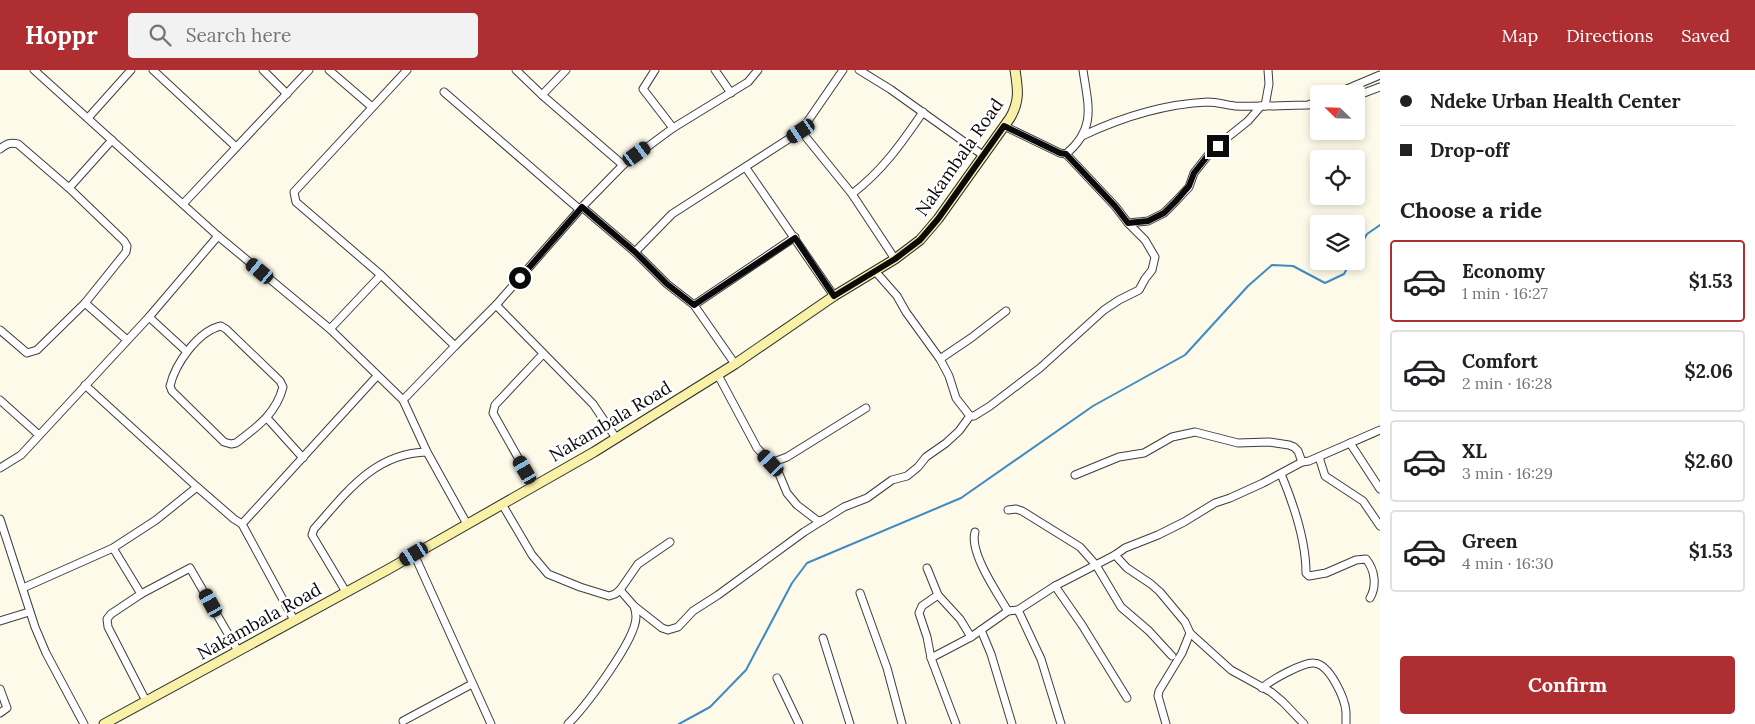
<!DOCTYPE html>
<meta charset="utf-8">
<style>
:root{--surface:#fff;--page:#f2f2f2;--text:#202124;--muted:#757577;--line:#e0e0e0;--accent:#ae2e32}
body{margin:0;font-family:Lora,serif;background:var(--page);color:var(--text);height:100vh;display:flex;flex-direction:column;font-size:19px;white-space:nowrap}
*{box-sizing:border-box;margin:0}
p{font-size:16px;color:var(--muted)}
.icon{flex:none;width:28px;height:28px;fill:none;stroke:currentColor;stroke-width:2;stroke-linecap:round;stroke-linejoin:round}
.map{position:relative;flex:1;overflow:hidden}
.drawer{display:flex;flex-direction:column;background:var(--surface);width:375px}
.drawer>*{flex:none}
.banner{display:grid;align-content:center;height:110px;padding:0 20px;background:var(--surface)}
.needle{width:32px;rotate:293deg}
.tools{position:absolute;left:1310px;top:15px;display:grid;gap:10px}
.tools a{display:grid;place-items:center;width:55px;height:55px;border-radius:5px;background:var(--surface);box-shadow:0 2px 8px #0003;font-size:25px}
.end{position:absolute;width:22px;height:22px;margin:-11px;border:6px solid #0a0a0a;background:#fff;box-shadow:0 0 0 2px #fff}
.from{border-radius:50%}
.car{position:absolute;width:15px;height:30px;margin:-15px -8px;border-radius:6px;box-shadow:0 0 4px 1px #0007;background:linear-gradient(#222 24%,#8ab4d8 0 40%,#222 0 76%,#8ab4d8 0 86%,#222 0)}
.banner b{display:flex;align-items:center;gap:18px;height:48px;font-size:19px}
.banner b+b{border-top:1px solid var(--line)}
.banner i{width:12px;height:12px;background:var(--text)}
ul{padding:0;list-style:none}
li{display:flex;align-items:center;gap:15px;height:82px;margin:0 10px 8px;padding:0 10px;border:2px solid var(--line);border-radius:5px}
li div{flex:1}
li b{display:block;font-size:19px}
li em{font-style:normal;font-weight:800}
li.on{border-color:var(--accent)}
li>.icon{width:45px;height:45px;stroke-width:1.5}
h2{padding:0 20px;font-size:22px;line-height:60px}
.cta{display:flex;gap:10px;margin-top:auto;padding:10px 20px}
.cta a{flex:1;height:58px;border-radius:5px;background:var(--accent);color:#fff;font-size:20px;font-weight:800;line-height:58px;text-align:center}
header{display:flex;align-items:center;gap:30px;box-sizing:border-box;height:70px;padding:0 25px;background:var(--accent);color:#fff}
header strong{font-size:24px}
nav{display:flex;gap:28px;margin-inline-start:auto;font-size:18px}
.search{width:350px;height:45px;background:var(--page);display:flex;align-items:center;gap:12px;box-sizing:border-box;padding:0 18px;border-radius:5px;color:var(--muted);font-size:19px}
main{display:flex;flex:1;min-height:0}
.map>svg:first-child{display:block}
</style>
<header>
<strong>Hoppr</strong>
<div class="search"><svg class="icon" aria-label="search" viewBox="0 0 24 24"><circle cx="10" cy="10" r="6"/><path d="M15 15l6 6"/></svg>Search here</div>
<nav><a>Map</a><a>Directions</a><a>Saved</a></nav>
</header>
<main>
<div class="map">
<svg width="1380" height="654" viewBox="0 0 1380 654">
<rect width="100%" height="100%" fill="#fdfae9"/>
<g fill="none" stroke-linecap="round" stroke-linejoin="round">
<g stroke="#3e8bc2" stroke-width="2">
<path d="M 1356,183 L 1367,164 L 1380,155"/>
<path d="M 679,654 L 710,637 L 746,600 L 792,513 L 807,493 L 961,428 L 1093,336 L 1185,285 L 1248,216 L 1272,195 L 1293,196 L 1325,213 L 1344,204 L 1351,191"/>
</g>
<defs>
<g id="street">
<path d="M 34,0 L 218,166 L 330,259 L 403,330 L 427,382 L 467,454"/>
<path d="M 153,0 L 236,77"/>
<path d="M 263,0 L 287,24"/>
<path d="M 329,0 L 372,37"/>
<path d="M 516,0 L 542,25 L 623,95"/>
<path d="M 655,0 L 643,19 L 673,58"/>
<path d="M 715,0 L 731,23"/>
<path d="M 843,0 L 801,61 L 852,124 L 895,189"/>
<path d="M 859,0 L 890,19 L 984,86"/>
<path d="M 444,22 L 579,139"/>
<path d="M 1335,24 L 1380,5"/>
<path d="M 542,25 L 566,0"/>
<path d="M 1356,26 L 1380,17"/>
<path d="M 1265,36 L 1269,14 L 1268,0"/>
<path d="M 88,48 L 131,0"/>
<path d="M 1004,56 L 1060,83 L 1066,84 C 1097,58 1088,35 1083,0"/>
<path d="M 1082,66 C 1122,47 1164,34 1208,32 C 1217,32 1226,35 1235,36 C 1259,37 1284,35 1308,35 L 1319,31"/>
<path d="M 0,79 C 6,74 10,72 18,74 L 69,118 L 124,171 L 127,176 L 126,182 L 85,233 L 37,280 L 27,283 L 0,260"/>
<path d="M 1066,84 L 1115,136 L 1128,153 L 1148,151 L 1164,143 L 1176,131 L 1189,117 L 1194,103 L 1209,84 L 1228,67 L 1248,51 L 1261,36"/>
<path d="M 746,98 L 834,226"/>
<path d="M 69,118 L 112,70"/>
<path d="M 852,124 C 883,100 901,74 923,42"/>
<path d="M 183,134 L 309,0"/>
<path d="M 582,137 L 635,182 L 667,214 L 694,235 L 735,294"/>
<path d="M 635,182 L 672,144 L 801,61"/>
<path d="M 875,201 L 897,226 L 906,242 L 940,289 L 949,306 L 956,328 L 970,346"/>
<path d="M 85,233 L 127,270"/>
<path d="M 496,235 L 593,334 L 616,368"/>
<path d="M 694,235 L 795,167"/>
<path d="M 149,247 L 186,281"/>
<path d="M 221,256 L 226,259 L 280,311 L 283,317 C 276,344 257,357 236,373 L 231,374 L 224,372 L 172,321 L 170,316 C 175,294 198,261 221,256 Z"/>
<path d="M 330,259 L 381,205"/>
<path d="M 455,276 L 496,235 L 582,137 L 623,95 L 673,58 L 748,12 L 758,0"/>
<path d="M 940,289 L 971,268 L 1006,241"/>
<path d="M 718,305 L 757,378 L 777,399 L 787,423 L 797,435 L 818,451 L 823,450"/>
<path d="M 85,315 L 197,417 L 234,449 L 242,454"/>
<path d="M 0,330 L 39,365"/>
<path d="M 403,330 L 455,276 L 381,205 L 296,132 L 294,122 L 407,0"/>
<path d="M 267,348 L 303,388"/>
<path d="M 1350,373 L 1380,419"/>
<path d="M 1319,387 L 1325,406 L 1363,431 L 1380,456"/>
<path d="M 771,393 L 787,387 L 866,338"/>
<path d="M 0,398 L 21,385 L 149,247 L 218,166"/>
<path d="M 1281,404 C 1294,435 1306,470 1306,503 L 1309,506 L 1326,503 L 1356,490 L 1366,489 C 1375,500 1377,516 1370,528"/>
<path d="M 1075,405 L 1119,387 L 1144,383 L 1172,367 L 1195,362 L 1238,373 L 1269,372 L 1289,375 L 1294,377 L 1298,381 L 1302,392"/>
<path d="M 534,416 L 493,343 L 495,335 L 543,284"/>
<path d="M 502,434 L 532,485 L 548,504 L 580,517 L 609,526 L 615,524 L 620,520 L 638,494 L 670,472"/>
<path d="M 1008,440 L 1016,439 L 1022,441 L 1080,477 L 1096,495 L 1121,537 L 1149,561 L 1172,586"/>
<path d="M 0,449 L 35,557 L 46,583 L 84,654"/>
<path d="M 975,462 C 969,482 997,523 1008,541"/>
<path d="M 113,478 L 141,524 L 111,544 L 107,549 L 108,557 L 146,631"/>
<path d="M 414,484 L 491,654"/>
<path d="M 1115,485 L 1127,498 L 1151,514 L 1160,522 L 1185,552 L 1190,563 L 1231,600 L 1271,622 L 1283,632 L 1304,654"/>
<path d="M 927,498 L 938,525 L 960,549 L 971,567"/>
<path d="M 1055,516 L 1082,555 L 1127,628"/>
<path d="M 23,518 L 113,478 L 156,450 L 197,417"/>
<path d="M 620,520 L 634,536 L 662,558 L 668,560 L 678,557 L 693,541 L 718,525 L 804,462 L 844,437 L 867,428 L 892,410 L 907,406 L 918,397 L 926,387 L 946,373 L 959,361 L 970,346 L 974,346 L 990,336 L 1040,298 L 1104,240 L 1119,230 L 1139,220 L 1145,209 L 1152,200 L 1155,187 L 1145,170 L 1128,153"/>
<path d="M 346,522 L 312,465 L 314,459 C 346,423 374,383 427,382"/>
<path d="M 860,523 L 887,598 L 902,654"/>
<path d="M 141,524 L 190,498 L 238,581"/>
<path d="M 938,525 L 922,536 L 919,543 L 927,567 L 931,588 L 956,654"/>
<path d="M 1018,540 L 1041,589 L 1061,654"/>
<path d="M 294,550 L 242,454 L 377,306"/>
<path d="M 0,551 L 29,542"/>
<path d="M 981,560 L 991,584 L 1012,654"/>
<path d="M 823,568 L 850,654"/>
<path d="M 931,588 L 971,567 L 1008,541 L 1018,540 L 1055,516 L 1115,485 L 1125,478 L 1158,465 L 1184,452 L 1215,433 L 1230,428 L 1263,413 L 1302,392 L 1309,391 L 1380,360"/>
<path d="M 777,608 L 799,654"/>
<path d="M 1262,618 C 1271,610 1303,592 1314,593 C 1330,594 1345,629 1346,642 C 1346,646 1346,650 1346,654"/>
<path d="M 0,619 L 7,638 L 0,643"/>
<path d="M 403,651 L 472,614"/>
<path d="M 568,654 C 585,637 636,570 636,547 C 636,543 635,539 634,536"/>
<path d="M 1166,654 L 1158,626 L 1159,621 L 1182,583 L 1190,563"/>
</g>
<path id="secondary" d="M 104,654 L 387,500 L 594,382 L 735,294 L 834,226 L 895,189 L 920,170 L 938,149 L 1010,48 C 1020,31 1018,19 1015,0"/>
</defs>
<use href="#street" stroke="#3d3d3d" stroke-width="9"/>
<use href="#secondary" stroke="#2c2c2c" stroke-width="11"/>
<use href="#street" stroke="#fff" stroke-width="7"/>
<use href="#secondary" stroke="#f9f1a8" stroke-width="9"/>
</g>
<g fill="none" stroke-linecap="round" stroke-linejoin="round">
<path stroke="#0a0a0a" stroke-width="6" d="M 520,208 L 582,137 L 635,182 L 667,214 L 694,235 L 795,168 L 834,226 L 895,189 L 920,170 L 938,149 L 1004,56 L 1060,83 L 1066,84 L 1115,136 L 1128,153 L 1148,151 L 1164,143 L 1176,131 L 1189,116 L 1194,103 L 1209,84 L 1218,76"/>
</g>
<g text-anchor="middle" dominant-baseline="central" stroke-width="5" stroke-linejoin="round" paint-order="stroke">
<g font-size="18" fill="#0a0a0a" stroke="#fff">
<text transform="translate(959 87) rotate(-55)">Nakambala Road</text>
<text transform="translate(610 351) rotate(-31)">Nakambala Road</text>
<text transform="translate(259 551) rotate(-29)">Nakambala Road</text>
</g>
</g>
</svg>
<div class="tools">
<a><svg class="needle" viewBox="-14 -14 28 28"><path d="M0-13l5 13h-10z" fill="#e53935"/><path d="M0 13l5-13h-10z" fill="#757577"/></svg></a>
<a><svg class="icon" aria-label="locate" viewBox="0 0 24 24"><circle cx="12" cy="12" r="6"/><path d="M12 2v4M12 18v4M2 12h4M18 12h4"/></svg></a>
<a><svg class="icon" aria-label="layers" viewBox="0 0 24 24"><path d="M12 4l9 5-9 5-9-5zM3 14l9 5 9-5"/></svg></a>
</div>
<i class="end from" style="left:520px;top:208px"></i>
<i class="end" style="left:1218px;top:76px"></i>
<i class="car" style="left:801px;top:61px;rotate:236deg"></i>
<i class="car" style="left:637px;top:84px;rotate:54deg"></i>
<i class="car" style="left:260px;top:201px;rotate:310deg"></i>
<i class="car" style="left:771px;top:393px;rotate:317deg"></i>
<i class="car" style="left:525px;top:400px;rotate:330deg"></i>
<i class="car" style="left:414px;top:484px;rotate:239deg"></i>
<i class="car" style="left:211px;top:533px;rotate:331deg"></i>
</div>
<section class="drawer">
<div class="banner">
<b><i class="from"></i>Ndeke Urban Health Center</b>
<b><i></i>Drop-off</b>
</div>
<h2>Choose a ride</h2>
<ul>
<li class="on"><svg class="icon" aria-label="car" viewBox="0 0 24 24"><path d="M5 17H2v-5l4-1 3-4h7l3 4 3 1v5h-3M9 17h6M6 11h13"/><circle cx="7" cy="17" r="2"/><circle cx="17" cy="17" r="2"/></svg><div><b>Economy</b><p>1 min · 16:27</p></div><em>$1.53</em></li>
<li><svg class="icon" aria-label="car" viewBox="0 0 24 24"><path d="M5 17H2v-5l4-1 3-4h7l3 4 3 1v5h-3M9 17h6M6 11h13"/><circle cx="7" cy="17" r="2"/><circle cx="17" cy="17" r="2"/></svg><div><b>Comfort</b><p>2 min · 16:28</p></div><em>$2.06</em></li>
<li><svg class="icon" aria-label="car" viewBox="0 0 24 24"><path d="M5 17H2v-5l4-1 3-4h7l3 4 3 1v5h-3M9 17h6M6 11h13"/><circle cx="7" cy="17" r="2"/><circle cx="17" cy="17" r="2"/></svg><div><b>XL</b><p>3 min · 16:29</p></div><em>$2.60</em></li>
<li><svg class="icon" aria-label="car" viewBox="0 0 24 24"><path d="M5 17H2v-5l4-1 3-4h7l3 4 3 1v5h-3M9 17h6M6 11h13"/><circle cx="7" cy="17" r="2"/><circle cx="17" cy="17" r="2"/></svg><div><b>Green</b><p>4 min · 16:30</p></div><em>$1.53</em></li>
</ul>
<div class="cta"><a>Confirm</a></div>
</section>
</main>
